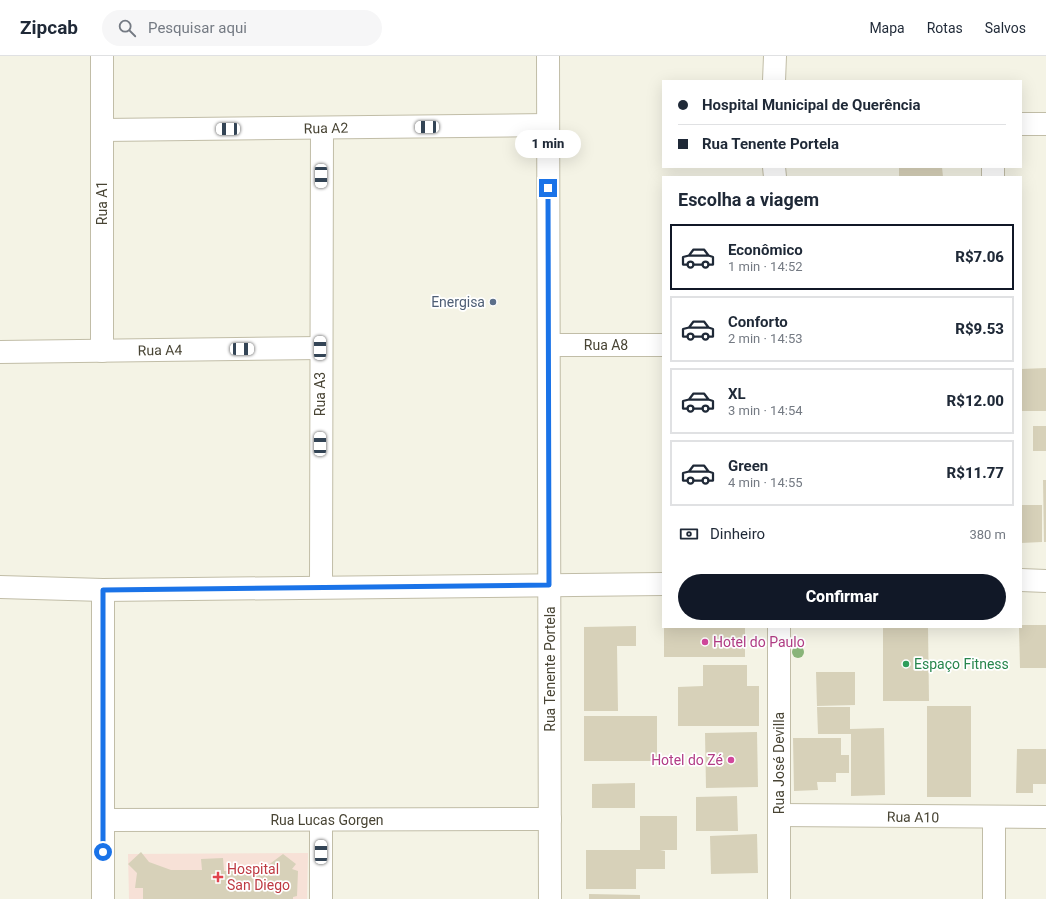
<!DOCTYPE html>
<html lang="pt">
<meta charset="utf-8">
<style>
:root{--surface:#fff;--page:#f6f6f7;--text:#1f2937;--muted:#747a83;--line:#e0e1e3;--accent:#111827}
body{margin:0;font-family:Roboto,sans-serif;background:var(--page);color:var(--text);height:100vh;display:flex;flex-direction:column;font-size:15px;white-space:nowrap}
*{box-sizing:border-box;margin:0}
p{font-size:13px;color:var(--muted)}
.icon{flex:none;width:22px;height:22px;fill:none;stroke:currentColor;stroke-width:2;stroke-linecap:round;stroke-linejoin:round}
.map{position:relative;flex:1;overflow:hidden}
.details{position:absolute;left:662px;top:120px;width:360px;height:452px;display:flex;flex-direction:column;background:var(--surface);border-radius:0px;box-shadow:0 4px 16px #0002}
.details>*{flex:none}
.guide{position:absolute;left:662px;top:24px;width:360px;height:88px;border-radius:0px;box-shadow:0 4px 16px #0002;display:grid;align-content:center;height:88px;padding:0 16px;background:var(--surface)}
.end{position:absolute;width:18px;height:18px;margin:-9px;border:5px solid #1a73e8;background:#fff;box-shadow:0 0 0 2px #fff}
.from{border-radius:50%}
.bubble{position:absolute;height:28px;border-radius:14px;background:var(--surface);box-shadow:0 4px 16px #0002;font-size:13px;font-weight:800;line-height:28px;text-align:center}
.car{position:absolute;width:12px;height:24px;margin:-12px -6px;border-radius:5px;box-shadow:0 0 3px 1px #0007;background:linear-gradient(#fff 24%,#345 0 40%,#fff 0 76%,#345 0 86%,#fff 0)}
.guide b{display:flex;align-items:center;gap:14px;height:38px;font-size:15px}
.guide b+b{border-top:1px solid var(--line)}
.guide i{width:10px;height:10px;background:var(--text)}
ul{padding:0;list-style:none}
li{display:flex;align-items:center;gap:12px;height:66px;margin:0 8px 6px;padding:0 8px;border:2px solid var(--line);border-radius:0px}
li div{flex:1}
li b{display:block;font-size:15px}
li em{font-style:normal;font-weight:800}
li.on{border-color:var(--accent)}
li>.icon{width:36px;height:36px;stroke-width:1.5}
h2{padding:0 16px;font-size:18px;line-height:48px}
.pay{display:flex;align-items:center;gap:10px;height:44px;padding:0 16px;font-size:15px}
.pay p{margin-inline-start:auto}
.button{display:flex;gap:8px;margin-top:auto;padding:8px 16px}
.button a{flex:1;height:46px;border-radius:24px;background:var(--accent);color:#fff;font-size:16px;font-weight:800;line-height:46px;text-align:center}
header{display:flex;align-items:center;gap:24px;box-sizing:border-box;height:56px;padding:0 20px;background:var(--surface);border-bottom:1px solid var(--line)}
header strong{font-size:19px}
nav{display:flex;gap:22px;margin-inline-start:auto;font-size:14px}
.search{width:280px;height:36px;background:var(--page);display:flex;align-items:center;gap:10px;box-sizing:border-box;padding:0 14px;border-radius:22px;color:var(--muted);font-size:15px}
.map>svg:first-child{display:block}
</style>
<header>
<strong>Zipcab</strong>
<div class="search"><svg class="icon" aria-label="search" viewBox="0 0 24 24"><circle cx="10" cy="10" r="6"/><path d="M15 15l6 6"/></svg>Pesquisar aqui</div>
<nav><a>Mapa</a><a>Rotas</a><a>Salvos</a></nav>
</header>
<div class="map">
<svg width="1046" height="843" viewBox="0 0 1046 843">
<rect width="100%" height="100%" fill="#f4f3e5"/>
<path fill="#f7e1d7" d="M 308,797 L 307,843 L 129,843 L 128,798 Z"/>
<g fill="#d7d1b9">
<path d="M 899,111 L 942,111 L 943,121 L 899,121 Z"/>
<path d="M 1046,312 L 1046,355 L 1021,355 L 1021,313 Z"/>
<rect x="1033" y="370" width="13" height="25"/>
<path d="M 1043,424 L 1046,424 L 1046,486 L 1044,486 Z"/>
<path d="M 1021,449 L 1042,449 L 1042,486 L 1021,487 Z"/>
<path d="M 1021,569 L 1046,569 L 1046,612 L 1020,612 L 1019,571 Z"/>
<path d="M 636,570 L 636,590 L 617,590 L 618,655 L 584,655 L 584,571 Z"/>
<rect x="664" y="571" width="81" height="30"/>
<path d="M 883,571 L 928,571 L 929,645 L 883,645 Z"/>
<path d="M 703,609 L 747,609 L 747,630 L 759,630 L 759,670 L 678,670 L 678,631 L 703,630 Z"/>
<path d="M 816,616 L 855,616 L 855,649 L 817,650 Z"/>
<rect x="927" y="650" width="44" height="91"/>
<path d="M 817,651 L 850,651 L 850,673 L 884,672 L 885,739 L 851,740 L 851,678 L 818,678 Z"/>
<rect x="584" y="660" width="73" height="45"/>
<path d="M 757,676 L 758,731 L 706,732 L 705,677 Z"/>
<path d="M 793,682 L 841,682 L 841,699 L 849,699 L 849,717 L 836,717 L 836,726 L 817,726 L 818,734 L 794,735 Z"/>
<path d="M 1017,693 L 1046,693 L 1046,728 L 1033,728 L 1033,737 L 1016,737 Z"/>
<path d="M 635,727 L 635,752 L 592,752 L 592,728 Z"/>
<path d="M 737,740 L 738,775 L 696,775 L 696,741 Z"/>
<path d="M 640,760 L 677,760 L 677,794 L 660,794 L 665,795 L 665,813 L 636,813 L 636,833 L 586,833 L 586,794 L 640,794 Z"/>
<path d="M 757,778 L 758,817 L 711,818 L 710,780 Z"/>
<path d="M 141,796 L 149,806 L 171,814 L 202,814 L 201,803 L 223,802 L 224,815 L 256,814 L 256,810 L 267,810 L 283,798 L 296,808 L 292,813 L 298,815 L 297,840 L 293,841 L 293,843 L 143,843 L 143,832 L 135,832 L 137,817 L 128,808 Z"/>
<path d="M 589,838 L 640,839 L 640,843 L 589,843 Z"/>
</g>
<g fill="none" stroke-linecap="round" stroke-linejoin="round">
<defs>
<g id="minor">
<path d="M 548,0 L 550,843"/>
<path d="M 774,25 L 775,0"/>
<path d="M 1021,68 L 1046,68"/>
<path d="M 103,74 L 548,69"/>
<path d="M 774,111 L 775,121"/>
<path d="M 993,111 L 993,121"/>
<path d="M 549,289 L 663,289"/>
<path d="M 102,295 L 102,0"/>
<path d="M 0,296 L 320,292"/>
<path d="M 1021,524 L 1046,525"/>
<path d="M 0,531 L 103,534 L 663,528"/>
<path d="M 321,531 L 322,73"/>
<path d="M 103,534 L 103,843"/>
<path d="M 779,571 L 779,843"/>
<path d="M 779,759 L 1046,761"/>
<path d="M 994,761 L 994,843"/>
<path d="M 103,764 L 550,763"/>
<path d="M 321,764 L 321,843"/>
</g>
</defs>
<use href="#minor" stroke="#c1bda7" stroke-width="24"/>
<use href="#minor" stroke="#fff" stroke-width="22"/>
</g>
<circle fill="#89b479" cx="798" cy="596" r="6"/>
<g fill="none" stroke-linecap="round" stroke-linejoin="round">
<path stroke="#1a73e8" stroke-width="5" d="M 103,796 L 103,534 L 549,529 L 548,132"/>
</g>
<circle fill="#5c6f8a" stroke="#fff" stroke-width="1.5" cx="493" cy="246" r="4"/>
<g fill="#d1479c" stroke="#fff" stroke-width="1.5">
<circle cx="705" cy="586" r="4"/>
<circle cx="731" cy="704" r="4"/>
</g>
<circle fill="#2e9e5b" stroke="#fff" stroke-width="1.5" cx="906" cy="608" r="4"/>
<path fill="#e0444e" stroke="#fff" stroke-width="1.5" d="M216 815h4v4h4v4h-4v4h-4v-4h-4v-4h4z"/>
<g text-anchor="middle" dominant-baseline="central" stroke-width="3.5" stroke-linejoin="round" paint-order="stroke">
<g font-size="14" fill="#484434" stroke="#fff">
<text transform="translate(326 72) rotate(-1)">Rua A2</text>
<text transform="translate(102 147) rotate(-90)">Rua A1</text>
<text x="606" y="289">Rua A8</text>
<text transform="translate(160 294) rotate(-1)">Rua A4</text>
<text transform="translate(320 338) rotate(-90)">Rua A3</text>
<text transform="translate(550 613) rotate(-90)">Rua Tenente Portela</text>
<text transform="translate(779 707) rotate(-90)">Rua José Devilla</text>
<text transform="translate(913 761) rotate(1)">Rua A10</text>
<text x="327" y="764">Rua Lucas Gorgen</text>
</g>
<g font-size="14" fill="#4e5e75" stroke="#fff" text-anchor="end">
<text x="485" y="246">Energisa</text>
</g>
<g font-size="14" fill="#b23c85" stroke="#fff" text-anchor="start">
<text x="713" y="586">Hotel do Paulo</text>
<text x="723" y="704" text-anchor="end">Hotel do Zé</text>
</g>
<g font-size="14" fill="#27864d" stroke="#fff" text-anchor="start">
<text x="914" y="608">Espaço Fitness</text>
</g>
<g font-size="14" fill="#be3a42" stroke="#fff" text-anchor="start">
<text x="227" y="813">Hospital<tspan x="227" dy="16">San Diego</tspan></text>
</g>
</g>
</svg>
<i class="end from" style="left:103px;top:796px"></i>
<i class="end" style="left:548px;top:132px"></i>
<div class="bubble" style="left:515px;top:74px;width:66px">1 min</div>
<i class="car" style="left:427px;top:71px;rotate:269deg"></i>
<i class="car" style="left:228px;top:73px;rotate:270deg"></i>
<i class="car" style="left:321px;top:120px;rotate:180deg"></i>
<i class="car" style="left:320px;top:292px;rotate:0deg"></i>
<i class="car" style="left:242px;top:293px;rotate:90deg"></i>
<i class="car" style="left:320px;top:388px;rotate:0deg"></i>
<i class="car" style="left:321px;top:796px;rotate:0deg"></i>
<div class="guide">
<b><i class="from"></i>Hospital Municipal de Querência</b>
<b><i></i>Rua Tenente Portela</b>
</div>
<section class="details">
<h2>Escolha a viagem</h2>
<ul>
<li class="on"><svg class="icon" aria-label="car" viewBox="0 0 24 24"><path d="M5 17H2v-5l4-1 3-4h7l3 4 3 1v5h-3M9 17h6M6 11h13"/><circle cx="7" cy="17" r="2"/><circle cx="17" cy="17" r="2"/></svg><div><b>Econômico</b><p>1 min · 14:52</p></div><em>R$7.06</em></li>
<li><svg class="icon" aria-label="car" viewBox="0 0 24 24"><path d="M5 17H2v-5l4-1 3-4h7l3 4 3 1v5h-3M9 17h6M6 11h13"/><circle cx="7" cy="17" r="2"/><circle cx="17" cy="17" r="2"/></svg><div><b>Conforto</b><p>2 min · 14:53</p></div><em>R$9.53</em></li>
<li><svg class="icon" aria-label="car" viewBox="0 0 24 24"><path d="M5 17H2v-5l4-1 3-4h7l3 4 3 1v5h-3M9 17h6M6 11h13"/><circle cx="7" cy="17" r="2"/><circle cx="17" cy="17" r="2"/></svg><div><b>XL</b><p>3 min · 14:54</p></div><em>R$12.00</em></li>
<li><svg class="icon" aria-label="car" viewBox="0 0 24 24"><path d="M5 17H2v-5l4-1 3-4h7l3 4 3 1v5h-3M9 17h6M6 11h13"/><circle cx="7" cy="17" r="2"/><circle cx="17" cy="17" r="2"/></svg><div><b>Green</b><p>4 min · 14:55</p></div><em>R$11.77</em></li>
</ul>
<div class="pay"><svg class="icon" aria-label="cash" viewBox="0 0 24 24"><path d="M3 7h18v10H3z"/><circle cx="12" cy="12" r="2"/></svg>Dinheiro<p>380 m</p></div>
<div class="button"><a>Confirmar</a></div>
</section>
</div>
